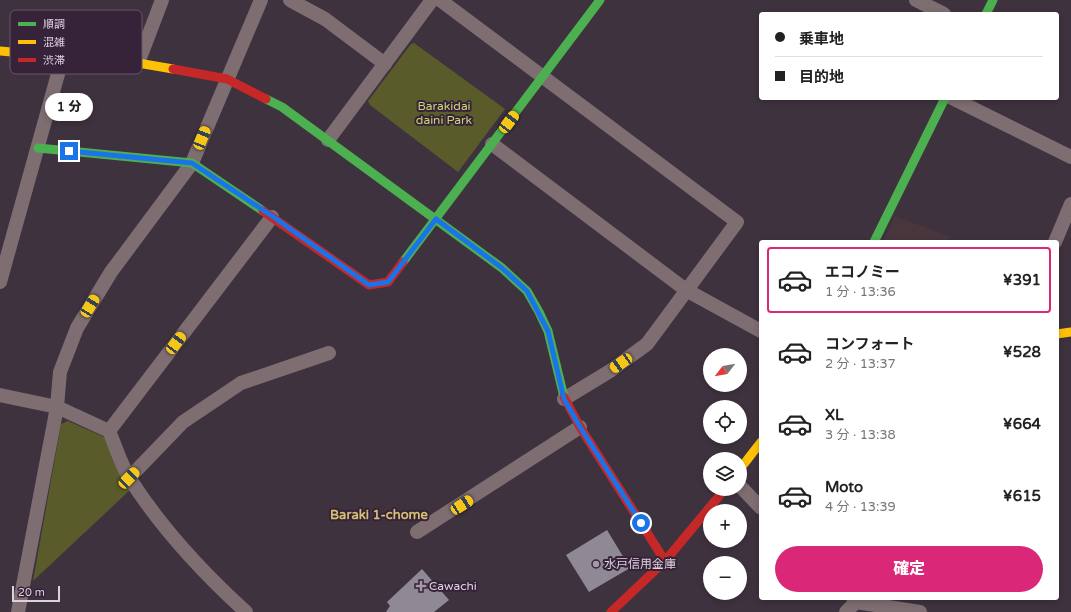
<!DOCTYPE html>
<html lang="ja">
<meta charset="utf-8">
<style>
:root{--surface:#fff;--page:#f2f2f2;--text:#222;--muted:#767676;--line:#e0e0e0;--accent:#db2777}
body{margin:0;font-family:"Varela Round","Noto Sans JP",sans-serif;background:var(--page);color:var(--text);height:100vh;display:flex;flex-direction:column;font-size:15px;white-space:nowrap}
*{box-sizing:border-box;margin:0}
p{font-size:13px;color:var(--muted)}
.icon{flex:none;width:22px;height:22px;fill:none;stroke:currentColor;stroke-width:2;stroke-linecap:round;stroke-linejoin:round}
.map{position:relative;flex:1;overflow:hidden}
.side{position:absolute;left:759px;top:240px;width:300px;height:360px;display:flex;flex-direction:column;background:var(--surface);border-radius:4px;box-shadow:0 2px 6px #0003}
.side>*{flex:none}
.hud{position:absolute;left:759px;top:12px;width:300px;height:88px;border-radius:4px;box-shadow:0 2px 6px #0003;display:grid;align-content:center;height:88px;padding:0 16px;background:var(--surface)}
.needle{width:26px;rotate:239deg}
.buttons{position:absolute;left:703px;top:348px;display:grid;gap:8px}
.buttons a{display:grid;place-items:center;width:44px;height:44px;border-radius:50%;background:var(--surface);box-shadow:0 2px 6px #0003;font-size:20px}
.scale{position:absolute;left:12px;bottom:10px;width:48px;box-sizing:border-box;padding-left:4px;border:2px solid #ded1df;border-top:0;font-size:11px;line-height:14px;white-space:nowrap;color:#ded1df;-webkit-text-stroke:3px #372339;paint-order:stroke}
.end{position:absolute;width:18px;height:18px;margin:-9px;border:5px solid #1a73e8;background:#fff;box-shadow:0 0 0 2px #fff}
.from{border-radius:50%}
.bubble{position:absolute;height:28px;border-radius:14px;background:var(--surface);box-shadow:0 2px 6px #0003;font-size:13px;font-weight:800;line-height:28px;text-align:center}
.car{position:absolute;width:12px;height:24px;margin:-12px -6px;border-radius:5px;box-shadow:0 0 3px 1px #0007;background:linear-gradient(#f5c518 24%,#345 0 40%,#f5c518 0 76%,#345 0 86%,#f5c518 0)}
.hud b{display:flex;align-items:center;gap:14px;height:38px;font-size:15px}
.hud b+b{border-top:1px solid var(--line)}
.hud i{width:10px;height:10px;background:var(--text)}
ul{padding:7px 0 0;list-style:none}
li{display:flex;align-items:center;gap:12px;height:66px;margin:0 8px 6px;padding:0 8px;border:2px solid transparent;border-radius:4px}
li div{flex:1}
li b{display:block;font-size:15px}
li em{font-style:normal;font-weight:800}
li.current{border-color:var(--accent)}
li>.icon{width:36px;height:36px;stroke-width:1.5}
.cta{display:flex;gap:8px;margin-top:auto;padding:8px 16px}
.cta a{flex:1;height:46px;border-radius:24px;background:var(--accent);color:#fff;font-size:16px;font-weight:800;line-height:46px;text-align:center}
.map>svg:first-child{display:block}
</style>
<div class="map">
<svg width="1071" height="612" viewBox="0 0 1071 612">
<rect width="100%" height="100%" fill="#3e323f"/>
<path fill="#49363d" d="M 895,216 L 950,237 L 948,242 L 883,242 Z"/>
<g fill="#595b2b">
<path d="M 414,43 L 505,109 L 458,172 L 370,105 L 368,101 L 411,44 Z"/>
<path d="M 68,421 L 104,437 L 130,490 L 33,581 L 61,424 Z"/>
</g>
<g fill="#8f8996">
<path d="M 607,530 L 630,568 L 589,592 L 566,555 Z"/>
<path d="M 422,569 L 449,600 L 434,612 L 386,612 L 390,606 L 387,602 Z"/>
</g>
<g fill="none" stroke-linecap="round" stroke-linejoin="round">
<g stroke="#7f6e71" stroke-width="14">
<path d="M 290,0 L 325,19 L 385,64"/>
<path d="M 440,0 L 737,222 L 647,344 L 610,371 L 564,399"/>
<path d="M 916,0 L 944,14"/>
<path d="M 138,63 L 162,0"/>
<path d="M 952,98 L 1071,157"/>
<path d="M 328,140 L 432,0"/>
<path d="M 492,144 L 686,290 L 761,331"/>
<path d="M 1055,242 L 1071,204"/>
<path d="M 0,282 L 63,56"/>
<path d="M 0,395 L 57,407 L 109,431 C 116,447 121,465 130,479 C 162,529 202,572 246,612"/>
<path d="M 109,431 L 272,217"/>
<path d="M 129,478 L 183,422 L 241,383 L 329,353"/>
<path d="M 740,486 L 761,508"/>
<path d="M 417,532 L 580,427"/>
<path d="M 853,598 L 856,602 L 920,612"/>
<path d="M 18,612 L 57,407 L 60,372 L 77,328 L 111,272 L 192,163 L 261,0"/>
<path d="M 846,612 L 860,598"/>
</g>
<g stroke="#4caf50" stroke-width="9">
<path d="M 986,14 L 993,0"/>
<path d="M 266,99 L 282,107 L 502,268 L 527,291 L 539,312 L 548,331 L 564,397"/>
<path d="M 38,148 L 192,163 L 263,211"/>
<path d="M 874,242 L 945,98"/>
<path d="M 403,262 L 600,0"/>
</g>
<g stroke="#ffc107" stroke-width="9">
<path d="M 0,51 L 138,63 L 173,69"/>
<path d="M 1057,334 L 1071,332"/>
<path d="M 740,469 L 761,442"/>
</g>
<g stroke="#c62828" stroke-width="9">
<path d="M 173,69 L 227,79 L 266,99"/>
<path d="M 263,211 L 369,285 L 388,282 L 403,262"/>
<path d="M 564,397 L 580,427 L 665,561"/>
<path d="M 611,612 L 665,561 L 725,489"/>
</g>
</g>
<g fill="none" stroke-linecap="round" stroke-linejoin="round">
<path stroke="#1a73e8" stroke-width="5" d="M 69,151 L 192,163 L 272,216 L 369,285 L 388,282 L 436,219 L 502,268 L 527,291 L 548,331 L 564,399 L 580,427 L 641,523"/>
</g>
<g fill="#a699a7" stroke="#372339" stroke-width="1.5">
<circle cx="596" cy="564" r="4"/>
<path d="M419 580h4v4h4v4h-4v4h-4v-4h-4v-4h4z"/>
</g>
<g text-anchor="middle" dominant-baseline="central" stroke-width="4" stroke-linejoin="round" paint-order="stroke">
<g font-size="12" fill="#ccd376" stroke="#372339">
<text x="444" y="106">Barakidai<tspan x="444" dy="14">daini Park</tspan></text>
</g>
<g font-size="12" fill="#ded1df" stroke="#372339" text-anchor="start">
<text x="604" y="564">水戸信用金庫</text>
<text x="429" y="586">Cawachi</text>
</g>
<g font-size="13" font-weight="bold" fill="#d5bf72" stroke="#372339">
<text x="379" y="515">Baraki 1-chome</text>
</g>
</g>
<rect x="10" y="10" width="132" height="64" rx="6" fill="#372339" stroke="#69576b" stroke-width="1"/>
<rect x="18" y="22" width="18" height="4" fill="#4caf50"/>
<rect x="18" y="40" width="18" height="4" fill="#ffc107"/>
<rect x="18" y="58" width="18" height="4" fill="#c62828"/>
<g font-size="11" fill="#ded1df">
<text x="43" y="28">順調</text>
<text x="43" y="46">混雑</text>
<text x="43" y="64">渋滞</text>
</g>
</svg>
<div class="buttons">
<a><svg class="needle" viewBox="-14 -14 28 28"><path d="M0-13l5 13h-10z" fill="#e53935"/><path d="M0 13l5-13h-10z" fill="#767676"/></svg></a>
<a><svg class="icon" aria-label="locate" viewBox="0 0 24 24"><circle cx="12" cy="12" r="6"/><path d="M12 2v4M12 18v4M2 12h4M18 12h4"/></svg></a>
<a><svg class="icon" aria-label="layers" viewBox="0 0 24 24"><path d="M12 4l9 5-9 5-9-5zM3 14l9 5 9-5"/></svg></a>
<a>+</a>
<a>−</a>
</div>
<div class="scale">20 m</div>
<i class="end from" style="left:641px;top:523px"></i>
<i class="end" style="left:69px;top:151px"></i>
<div class="bubble" style="left:45px;top:93px;width:48px">1 分</div>
<i class="car" style="left:509px;top:122px;rotate:37deg"></i>
<i class="car" style="left:202px;top:138px;rotate:22deg"></i>
<i class="car" style="left:90px;top:306px;rotate:31deg"></i>
<i class="car" style="left:176px;top:343px;rotate:37deg"></i>
<i class="car" style="left:621px;top:363px;rotate:236deg"></i>
<i class="car" style="left:129px;top:478px;rotate:44deg"></i>
<i class="car" style="left:462px;top:505px;rotate:57deg"></i>
<div class="hud">
<b><i class="from"></i>乗車地</b>
<b><i></i>目的地</b>
</div>
<section class="side">
<ul>
<li class="current"><svg class="icon" aria-label="car" viewBox="0 0 24 24"><path d="M5 17H2v-5l4-1 3-4h7l3 4 3 1v5h-3M9 17h6M6 11h13"/><circle cx="7" cy="17" r="2"/><circle cx="17" cy="17" r="2"/></svg><div><b>エコノミー</b><p>1 分 · 13:36</p></div><em>¥391</em></li>
<li><svg class="icon" aria-label="car" viewBox="0 0 24 24"><path d="M5 17H2v-5l4-1 3-4h7l3 4 3 1v5h-3M9 17h6M6 11h13"/><circle cx="7" cy="17" r="2"/><circle cx="17" cy="17" r="2"/></svg><div><b>コンフォート</b><p>2 分 · 13:37</p></div><em>¥528</em></li>
<li><svg class="icon" aria-label="car" viewBox="0 0 24 24"><path d="M5 17H2v-5l4-1 3-4h7l3 4 3 1v5h-3M9 17h6M6 11h13"/><circle cx="7" cy="17" r="2"/><circle cx="17" cy="17" r="2"/></svg><div><b>XL</b><p>3 分 · 13:38</p></div><em>¥664</em></li>
<li><svg class="icon" aria-label="car" viewBox="0 0 24 24"><path d="M5 17H2v-5l4-1 3-4h7l3 4 3 1v5h-3M9 17h6M6 11h13"/><circle cx="7" cy="17" r="2"/><circle cx="17" cy="17" r="2"/></svg><div><b>Moto</b><p>4 分 · 13:39</p></div><em>¥615</em></li>
</ul>
<div class="cta"><a>確定</a></div>
</section>
</div>
